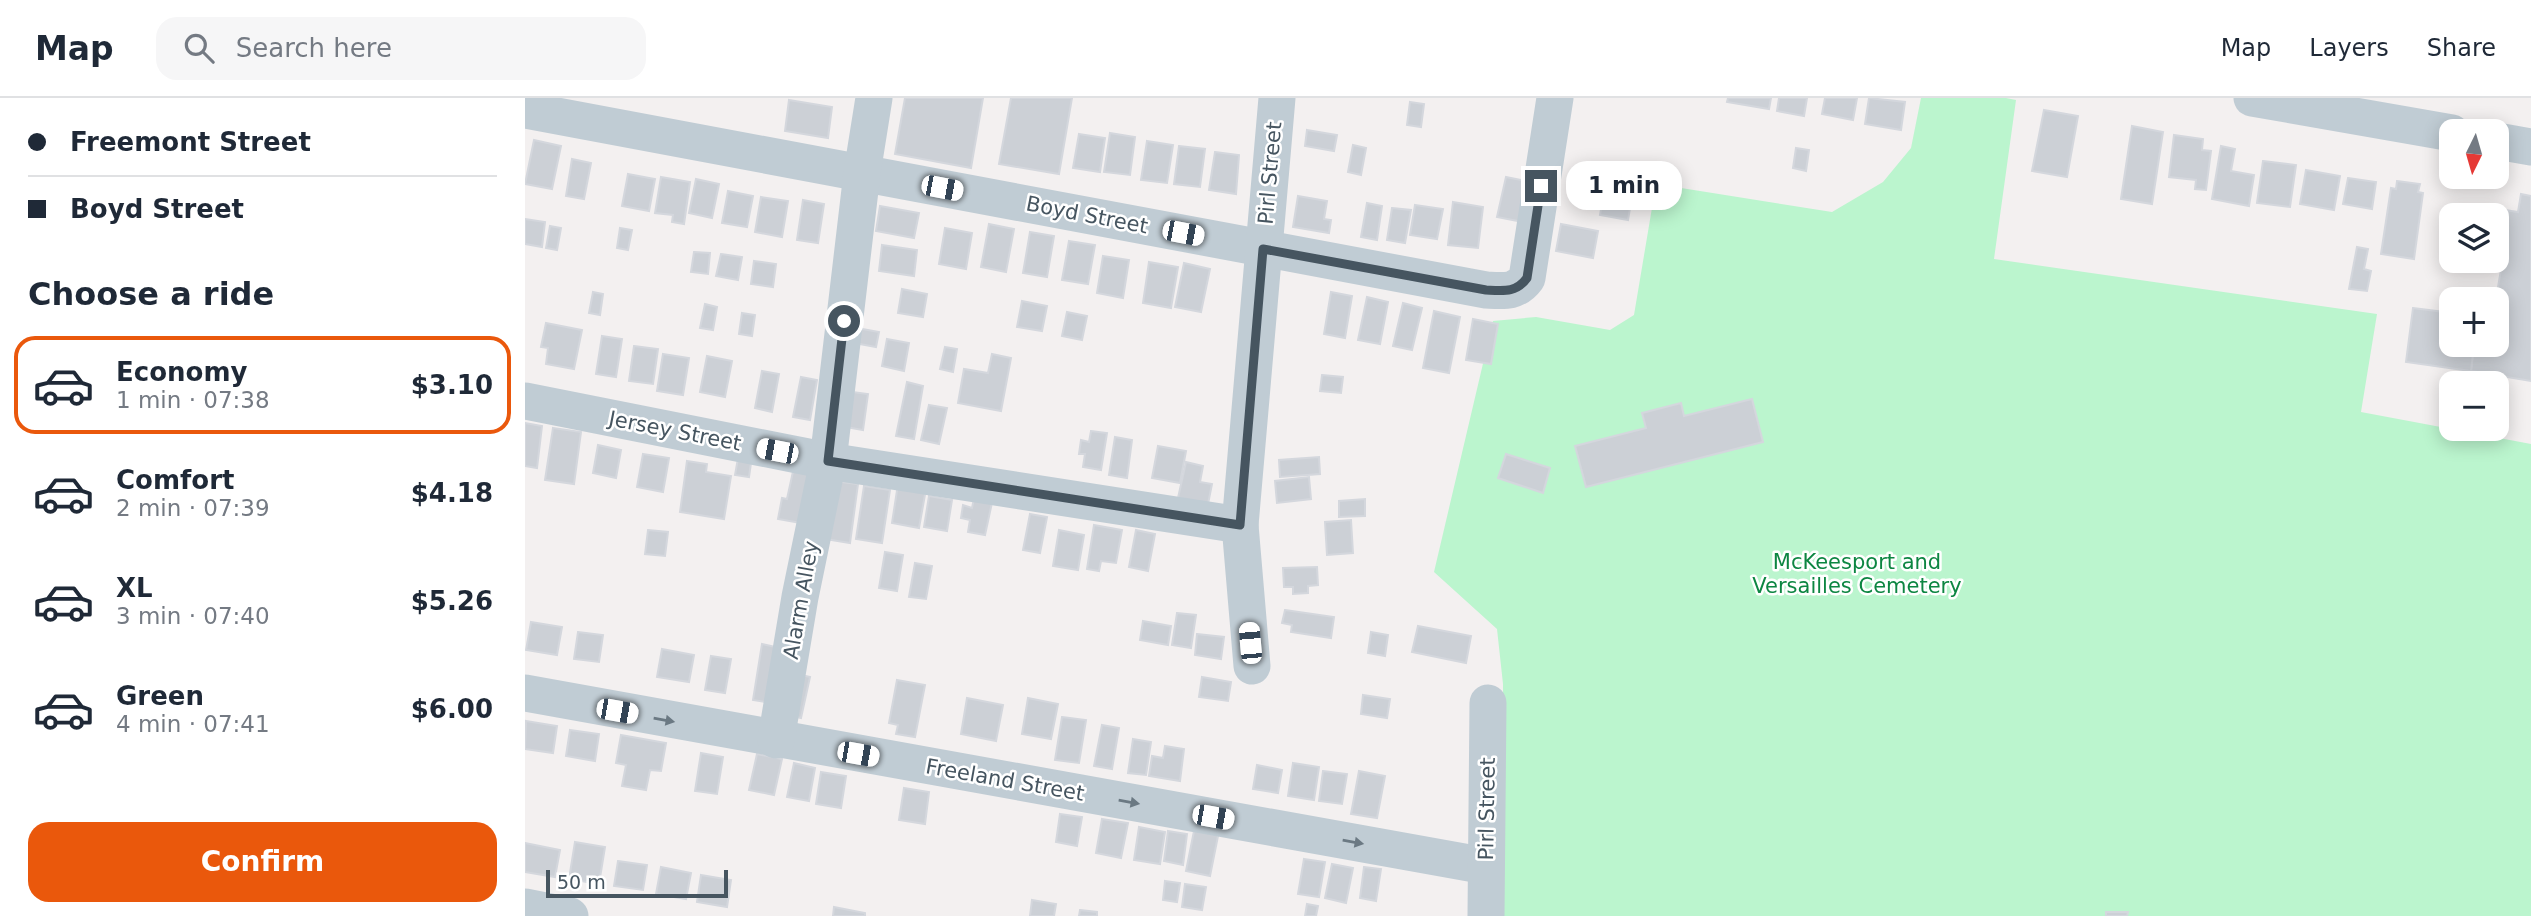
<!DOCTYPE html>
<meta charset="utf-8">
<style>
:root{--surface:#fff;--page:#f6f6f7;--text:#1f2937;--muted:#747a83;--line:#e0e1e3;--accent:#ea580c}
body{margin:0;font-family:"DejaVu Sans",sans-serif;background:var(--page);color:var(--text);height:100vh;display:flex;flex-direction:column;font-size:26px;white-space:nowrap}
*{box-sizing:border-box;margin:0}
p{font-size:23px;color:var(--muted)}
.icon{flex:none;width:38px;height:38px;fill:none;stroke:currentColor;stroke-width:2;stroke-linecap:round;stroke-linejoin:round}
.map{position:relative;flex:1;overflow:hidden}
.details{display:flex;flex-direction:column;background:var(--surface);width:525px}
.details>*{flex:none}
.guide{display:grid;align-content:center;height:154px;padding:0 28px;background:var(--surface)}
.needle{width:46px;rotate:185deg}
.controls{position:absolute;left:1914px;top:21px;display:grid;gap:14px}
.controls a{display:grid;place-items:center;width:70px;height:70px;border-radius:14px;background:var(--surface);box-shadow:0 4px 18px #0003;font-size:35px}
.scale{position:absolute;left:21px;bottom:18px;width:182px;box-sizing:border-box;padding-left:7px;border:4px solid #465560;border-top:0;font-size:19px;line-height:24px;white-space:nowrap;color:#465560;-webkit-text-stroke:5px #fff;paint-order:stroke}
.end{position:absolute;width:32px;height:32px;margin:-16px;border:9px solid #465560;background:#fff;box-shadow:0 0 0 4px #fff}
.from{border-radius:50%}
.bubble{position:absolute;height:49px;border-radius:21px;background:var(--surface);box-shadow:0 4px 18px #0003;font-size:23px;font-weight:600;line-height:49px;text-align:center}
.car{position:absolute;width:21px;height:42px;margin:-21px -10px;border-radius:9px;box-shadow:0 0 5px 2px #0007;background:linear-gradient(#fff 24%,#345 0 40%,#fff 0 76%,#345 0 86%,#fff 0)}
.guide b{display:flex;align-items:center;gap:24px;height:66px;font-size:26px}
.guide b+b{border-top:2px solid var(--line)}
.guide i{width:18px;height:18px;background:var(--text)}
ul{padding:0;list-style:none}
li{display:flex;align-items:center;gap:21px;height:98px;margin:0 14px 10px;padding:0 14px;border:4px solid transparent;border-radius:21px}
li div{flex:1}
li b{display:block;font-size:26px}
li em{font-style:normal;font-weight:600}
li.current{border-color:var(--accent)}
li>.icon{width:63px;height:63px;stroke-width:1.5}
h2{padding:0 28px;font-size:32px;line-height:84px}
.button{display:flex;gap:14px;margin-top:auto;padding:14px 28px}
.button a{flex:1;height:80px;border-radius:21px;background:var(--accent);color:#fff;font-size:28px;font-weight:600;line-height:80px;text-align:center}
header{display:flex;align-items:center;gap:42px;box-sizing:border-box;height:98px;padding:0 35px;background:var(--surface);border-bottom:2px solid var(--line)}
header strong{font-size:33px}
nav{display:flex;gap:38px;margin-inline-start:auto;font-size:24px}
.search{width:490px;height:63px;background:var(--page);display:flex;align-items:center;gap:18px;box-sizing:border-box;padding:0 24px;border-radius:21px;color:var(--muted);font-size:26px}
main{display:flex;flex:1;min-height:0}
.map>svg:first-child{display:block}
</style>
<header>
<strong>Map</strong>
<div class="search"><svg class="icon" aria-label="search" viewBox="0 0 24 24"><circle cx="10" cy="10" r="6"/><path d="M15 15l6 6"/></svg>Search here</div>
<nav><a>Map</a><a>Layers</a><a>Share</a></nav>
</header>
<main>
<section class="details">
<div class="guide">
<b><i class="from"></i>Freemont Street</b>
<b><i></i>Boyd Street</b>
</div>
<h2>Choose a ride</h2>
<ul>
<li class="current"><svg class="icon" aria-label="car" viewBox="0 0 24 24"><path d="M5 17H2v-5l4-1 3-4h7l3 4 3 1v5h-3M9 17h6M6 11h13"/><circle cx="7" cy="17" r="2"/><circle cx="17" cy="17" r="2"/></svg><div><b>Economy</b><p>1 min · 07:38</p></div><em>$3.10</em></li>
<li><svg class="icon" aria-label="car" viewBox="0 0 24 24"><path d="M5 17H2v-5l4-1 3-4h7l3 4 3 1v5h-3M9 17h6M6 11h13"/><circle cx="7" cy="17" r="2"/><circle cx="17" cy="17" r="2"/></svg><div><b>Comfort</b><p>2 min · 07:39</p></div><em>$4.18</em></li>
<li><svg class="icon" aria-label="car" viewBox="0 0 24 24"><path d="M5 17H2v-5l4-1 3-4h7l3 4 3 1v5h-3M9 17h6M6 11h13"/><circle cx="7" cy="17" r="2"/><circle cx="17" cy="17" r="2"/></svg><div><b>XL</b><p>3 min · 07:40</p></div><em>$5.26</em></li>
<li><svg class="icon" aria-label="car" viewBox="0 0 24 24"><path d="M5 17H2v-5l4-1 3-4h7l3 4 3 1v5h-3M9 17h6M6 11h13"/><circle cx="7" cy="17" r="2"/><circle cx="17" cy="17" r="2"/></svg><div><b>Green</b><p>4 min · 07:41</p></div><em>$6.00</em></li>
</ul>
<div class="button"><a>Confirm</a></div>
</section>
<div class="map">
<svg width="2006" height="818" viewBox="0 0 2006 818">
<rect width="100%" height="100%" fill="#f3f0f0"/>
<path fill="#bbf5ce" d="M 1396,0 L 1481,0 L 1491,2 L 1469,161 L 1852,216 L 1836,314 L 2006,346 L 2006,818 L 979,818 L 978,586 L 972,531 L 909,474 L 968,223 L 1011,219 L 1085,232 L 1109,217 L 1131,86 L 1307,114 L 1358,84 L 1386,50 Z"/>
<g fill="#ccd0d6" stroke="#d4d7dd" stroke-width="2">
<path d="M 380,0 L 458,0 L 446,70 L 370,56 Z"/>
<path d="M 486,0 L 547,0 L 534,76 L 474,66 Z"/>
<path d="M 1203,0 L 1246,0 L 1244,11 L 1202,4 Z"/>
<path d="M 1254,0 L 1282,0 L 1279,18 L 1252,13 Z"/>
<path d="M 1300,0 L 1332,0 L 1328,22 L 1297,16 Z"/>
<path d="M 1344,0 L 1380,4 L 1376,32 L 1340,26 Z"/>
<path d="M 264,2 L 307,9 L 303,40 L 260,33 Z"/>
<path d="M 885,4 L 899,6 L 896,29 L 882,27 Z"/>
<path d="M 1519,12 L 1553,18 L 1542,79 L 1507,73 Z"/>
<path d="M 1607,28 L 1638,34 L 1627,106 L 1596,101 Z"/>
<path d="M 782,32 L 812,37 L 809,53 L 780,48 Z"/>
<path d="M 585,35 L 610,39 L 605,77 L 579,74 Z"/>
<path d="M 554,36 L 580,40 L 575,74 L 548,70 Z"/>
<path d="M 1649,37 L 1678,41 L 1677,52 L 1686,53 L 1681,92 L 1670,91 L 1671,82 L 1644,79 Z"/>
<path d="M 9,42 L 36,48 L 27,91 L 0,86 Z"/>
<path d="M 622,43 L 648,47 L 642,85 L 616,82 Z"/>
<path d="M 828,47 L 841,50 L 836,77 L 823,74 Z"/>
<path d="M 654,48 L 680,51 L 675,89 L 649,86 Z"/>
<path d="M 1696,48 L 1710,51 L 1706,73 L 1729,77 L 1724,108 L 1687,101 Z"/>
<path d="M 1271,50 L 1284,52 L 1281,73 L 1268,70 Z"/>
<path d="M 690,54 L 714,57 L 711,96 L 684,92 Z"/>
<path d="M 47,61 L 66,65 L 59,101 L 41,98 Z"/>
<path d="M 1738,63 L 1771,67 L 1765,109 L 1732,105 Z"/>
<path d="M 1781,72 L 1815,78 L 1809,112 L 1775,106 Z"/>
<path d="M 103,76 L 130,81 L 124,113 L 97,108 Z"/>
<path d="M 136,79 L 165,84 L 159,126 L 147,124 L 148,117 L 130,115 Z"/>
<path d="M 981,79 L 1006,84 L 998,124 L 972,119 Z"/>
<path d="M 1823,80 L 1851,84 L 1847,111 L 1818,106 Z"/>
<path d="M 171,81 L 194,86 L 187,120 L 164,115 Z"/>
<path d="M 1081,82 L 1109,87 L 1103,122 L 1075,117 Z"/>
<path d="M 1872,83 L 1895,86 L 1893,94 L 1898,95 L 1889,161 L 1856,156 L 1866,90 L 1871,91 Z"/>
<path d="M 203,93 L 228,98 L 222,129 L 197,125 Z"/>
<path d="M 1996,96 L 2006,98 L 2006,283 L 1946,273 L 1949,247 L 1972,247 L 1971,201 L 1983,130 L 1972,128 L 1972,118 L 1973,111 L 1993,114 Z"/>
<path d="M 773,98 L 802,103 L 799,121 L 806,122 L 804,135 L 768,129 Z"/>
<path d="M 236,99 L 263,103 L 257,139 L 230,134 Z"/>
<path d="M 278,102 L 299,106 L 293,145 L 272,142 Z"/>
<path d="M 928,104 L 958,109 L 953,150 L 923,147 Z"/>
<path d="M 842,105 L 857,108 L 852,142 L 836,139 Z"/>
<path d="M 890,107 L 918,111 L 912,141 L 885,137 Z"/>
<path d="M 355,108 L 394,115 L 389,140 L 351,133 Z"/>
<path d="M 867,110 L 886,112 L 880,145 L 862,142 Z"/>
<path d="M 0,121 L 20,124 L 17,149 L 0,146 Z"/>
<path d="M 464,126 L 489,131 L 481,174 L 456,169 Z"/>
<path d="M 1036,126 L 1073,133 L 1068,160 L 1031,153 Z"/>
<path d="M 25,128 L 36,130 L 32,152 L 21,150 Z"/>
<path d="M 95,130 L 107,132 L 103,152 L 92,150 Z"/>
<path d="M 420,130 L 447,135 L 441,171 L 414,166 Z"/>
<path d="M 505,134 L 529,138 L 522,179 L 498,175 Z"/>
<path d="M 544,143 L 570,147 L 563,186 L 537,182 Z"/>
<path d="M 357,147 L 392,152 L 389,178 L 354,173 Z"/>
<path d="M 1832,149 L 1843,151 L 1839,171 L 1846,173 L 1842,193 L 1824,191 Z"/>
<path d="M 169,154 L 185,155 L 183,176 L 166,174 Z"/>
<path d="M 196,156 L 217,159 L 213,182 L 191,178 Z"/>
<path d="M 578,158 L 604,162 L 598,200 L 572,195 Z"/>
<path d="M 229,163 L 251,166 L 248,189 L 226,186 Z"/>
<path d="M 624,164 L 653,169 L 646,210 L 618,205 Z"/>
<path d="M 659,165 L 685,171 L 676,214 L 650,209 Z"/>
<path d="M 377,191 L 402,196 L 398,219 L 373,215 Z"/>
<path d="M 68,194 L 78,196 L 75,217 L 64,215 Z"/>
<path d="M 806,194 L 827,198 L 820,240 L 799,236 Z"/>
<path d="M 842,199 L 863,204 L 855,246 L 833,242 Z"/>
<path d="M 497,203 L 522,208 L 517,233 L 492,229 Z"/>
<path d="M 878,205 L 897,210 L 887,252 L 868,248 Z"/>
<path d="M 180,206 L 192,209 L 188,232 L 175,230 Z"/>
<path d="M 1888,210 L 1927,215 L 1927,247 L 1949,247 L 1946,273 L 1881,264 Z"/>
<path d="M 909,213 L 935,219 L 924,275 L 898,270 Z"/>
<path d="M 542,214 L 562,218 L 557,242 L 537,238 Z"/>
<path d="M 217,215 L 230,217 L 227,238 L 214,236 Z"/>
<path d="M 948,221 L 973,226 L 966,266 L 941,262 Z"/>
<path d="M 21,225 L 57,232 L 49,271 L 21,266 L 23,250 L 16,249 Z"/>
<path d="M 332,230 L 354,234 L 351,249 L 329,245 Z"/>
<path d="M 77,238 L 97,241 L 91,279 L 71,276 Z"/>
<path d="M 362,241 L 384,245 L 379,273 L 357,268 Z"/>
<path d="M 109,248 L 133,251 L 128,286 L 104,283 Z"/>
<path d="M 420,249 L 432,251 L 428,274 L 415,271 Z"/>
<path d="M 138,256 L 164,260 L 158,297 L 132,293 Z"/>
<path d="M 467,256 L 486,260 L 476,313 L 433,305 L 439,271 L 463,275 Z"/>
<path d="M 182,258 L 207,263 L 200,299 L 175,294 Z"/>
<path d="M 237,273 L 254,276 L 247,314 L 230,310 Z"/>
<path d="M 797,277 L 818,279 L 816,295 L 795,293 Z"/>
<path d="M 276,279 L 292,282 L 285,322 L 268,319 Z"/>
<path d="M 382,284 L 398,288 L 389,341 L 371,338 Z"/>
<path d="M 320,293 L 343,296 L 338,332 L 315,328 Z"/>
<path d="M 1227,301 L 1238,344 L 1061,389 L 1050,348 L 1121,330 L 1117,315 L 1156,305 L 1159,318 Z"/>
<path d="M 404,307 L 422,310 L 414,346 L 396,342 Z"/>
<path d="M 0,325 L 17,328 L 12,370 L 0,368 Z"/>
<path d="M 28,330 L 56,334 L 49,386 L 20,382 Z"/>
<path d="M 566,333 L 582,335 L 576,372 L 558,369 L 560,356 L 554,356 L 556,342 L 564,344 Z"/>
<path d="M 590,339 L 607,342 L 602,380 L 584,377 Z"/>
<path d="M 73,347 L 96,352 L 91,380 L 68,375 Z"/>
<path d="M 633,348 L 661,353 L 655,385 L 627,380 Z"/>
<path d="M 214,355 L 227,358 L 224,379 L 210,377 Z"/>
<path d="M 118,356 L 144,360 L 138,394 L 112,389 Z"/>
<path d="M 981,356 L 1025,370 L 1018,395 L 973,380 Z"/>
<path d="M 794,359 L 795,376 L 755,379 L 754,362 Z"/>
<path d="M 162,363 L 182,366 L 181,374 L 206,378 L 199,421 L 155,414 Z"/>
<path d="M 661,364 L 678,368 L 675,384 L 687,386 L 683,406 L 653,400 Z"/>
<path d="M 269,369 L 287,373 L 276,425 L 253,421 L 257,400 L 262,401 Z"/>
<path d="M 784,379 L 786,401 L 752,405 L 750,383 Z"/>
<path d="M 308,383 L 333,386 L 325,445 L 300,441 Z"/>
<path d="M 373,386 L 401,391 L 394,430 L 367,425 Z"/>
<path d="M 339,388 L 365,392 L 357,445 L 331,441 Z"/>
<path d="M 450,396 L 468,400 L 460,437 L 443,434 L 445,422 L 436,420 L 438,407 L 447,410 Z"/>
<path d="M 404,398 L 427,402 L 422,433 L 399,429 Z"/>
<path d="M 840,401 L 840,418 L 814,419 L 814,403 Z"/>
<path d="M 505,416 L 522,419 L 515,455 L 498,452 Z"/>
<path d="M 826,422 L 828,455 L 802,457 L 800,424 Z"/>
<path d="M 569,427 L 597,432 L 591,465 L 576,463 L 574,473 L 562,471 Z"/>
<path d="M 123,432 L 143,434 L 140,458 L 120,456 Z"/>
<path d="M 534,432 L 559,437 L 553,472 L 528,468 Z"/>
<path d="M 611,432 L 630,436 L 623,473 L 604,469 Z"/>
<path d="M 360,454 L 378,457 L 372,493 L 354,490 Z"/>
<path d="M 390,465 L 407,468 L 401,501 L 384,499 Z"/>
<path d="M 792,469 L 793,487 L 783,488 L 783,495 L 768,496 L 768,489 L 759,489 L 758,470 Z"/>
<path d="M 760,512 L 809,519 L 806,540 L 766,534 L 767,527 L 757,525 Z"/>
<path d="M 652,515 L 671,517 L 666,550 L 647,547 Z"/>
<path d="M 618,523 L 646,528 L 643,547 L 615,542 Z"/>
<path d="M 6,524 L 37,529 L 32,557 L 1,552 Z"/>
<path d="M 893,528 L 946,538 L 941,565 L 887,554 Z"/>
<path d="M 53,534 L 78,537 L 74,564 L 49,561 Z"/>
<path d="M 846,534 L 863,537 L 860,558 L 843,555 Z"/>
<path d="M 672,536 L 699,539 L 696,561 L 670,557 Z"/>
<path d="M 237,546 L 255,550 L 246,605 L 228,602 Z"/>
<path d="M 137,551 L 169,557 L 164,584 L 132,579 Z"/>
<path d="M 186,558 L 206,561 L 200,595 L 180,592 Z"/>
<path d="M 268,575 L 285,579 L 276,620 L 258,616 Z"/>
<path d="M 677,579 L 706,584 L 703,603 L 674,599 Z"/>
<path d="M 372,582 L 400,587 L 390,639 L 371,636 L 373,627 L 364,625 Z"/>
<path d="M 838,597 L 865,601 L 862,620 L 836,616 Z"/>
<path d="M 442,600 L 478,607 L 471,643 L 436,636 Z"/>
<path d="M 503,600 L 533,606 L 526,641 L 497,636 Z"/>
<path d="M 537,619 L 561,622 L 554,665 L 530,662 Z"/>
<path d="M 1,623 L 32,628 L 28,655 L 0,651 Z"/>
<path d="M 577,627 L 594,630 L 587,671 L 569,668 Z"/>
<path d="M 45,632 L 74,636 L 70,663 L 41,658 Z"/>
<path d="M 96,637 L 141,645 L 136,673 L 125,672 L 121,692 L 97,688 L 101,667 L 91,665 Z"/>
<path d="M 608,641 L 626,644 L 621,677 L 603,675 Z"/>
<path d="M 640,648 L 659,651 L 655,683 L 624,678 L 627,658 L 638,660 Z"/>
<path d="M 176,655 L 198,659 L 192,696 L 170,693 Z"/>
<path d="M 232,656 L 257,661 L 249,697 L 224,692 Z"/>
<path d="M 269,665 L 290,670 L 284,703 L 262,699 Z"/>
<path d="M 768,665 L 794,669 L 789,702 L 763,698 Z"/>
<path d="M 732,667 L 757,672 L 753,695 L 728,691 Z"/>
<path d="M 798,673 L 822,676 L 817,706 L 794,703 Z"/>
<path d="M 834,673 L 860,678 L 852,720 L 826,716 Z"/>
<path d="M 296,674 L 321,678 L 316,710 L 291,706 Z"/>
<path d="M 379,690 L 404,694 L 400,726 L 374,722 Z"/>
<path d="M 535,716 L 557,719 L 552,748 L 531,744 Z"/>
<path d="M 577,721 L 603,725 L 596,760 L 571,755 Z"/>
<path d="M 670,728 L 694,733 L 685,778 L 661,773 Z"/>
<path d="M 614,729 L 640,734 L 635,766 L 609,762 Z"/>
<path d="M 643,733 L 662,736 L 658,767 L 639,763 Z"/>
<path d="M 50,744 L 80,749 L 74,786 L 44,781 Z"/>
<path d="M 0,745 L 35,752 L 30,779 L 0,774 Z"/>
<path d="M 779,761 L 800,764 L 794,799 L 773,796 Z"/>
<path d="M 93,763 L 122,767 L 118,792 L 89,788 Z"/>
<path d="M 807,766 L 828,770 L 821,805 L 800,800 Z"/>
<path d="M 136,769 L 166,775 L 161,801 L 131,796 Z"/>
<path d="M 839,769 L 856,771 L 851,803 L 835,800 Z"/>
<path d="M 176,777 L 206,782 L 202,809 L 172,804 Z"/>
<path d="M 640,783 L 655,785 L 652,804 L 638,802 Z"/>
<path d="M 660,786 L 681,789 L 677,812 L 657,809 Z"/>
<path d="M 507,802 L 531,806 L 529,818 L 505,818 Z"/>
<path d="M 782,806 L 793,808 L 791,818 L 780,818 Z"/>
<path d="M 309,809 L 340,815 L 340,818 L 308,818 Z"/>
<path d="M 555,812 L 572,814 L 572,818 L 554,818 Z"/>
<path d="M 1581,814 L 1603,814 L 1602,818 L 1581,818 Z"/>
</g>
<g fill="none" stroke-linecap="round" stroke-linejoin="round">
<g stroke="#c0ccd4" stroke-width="37">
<path d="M 1727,0 L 1927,35"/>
<path d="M 0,12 L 961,192 C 979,193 991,195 1002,180 L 1030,0"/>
<path d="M 1972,43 L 2006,49"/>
<path d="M 0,303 L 303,363 L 715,427"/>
<path d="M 727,568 L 715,427 L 752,0"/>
<path d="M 0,595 L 961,768"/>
<path d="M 251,642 L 275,499 L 303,363 L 337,75 L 349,0"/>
<path d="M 0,809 L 45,818"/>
<path d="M 961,818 L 963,605"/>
</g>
</g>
<defs><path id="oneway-solid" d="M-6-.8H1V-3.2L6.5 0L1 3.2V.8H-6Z" transform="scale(1.75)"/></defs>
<g fill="#6b7983">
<use href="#oneway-solid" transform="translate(139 622) rotate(10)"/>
<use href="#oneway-solid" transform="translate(604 704) rotate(10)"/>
<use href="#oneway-solid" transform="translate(828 744) rotate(10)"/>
</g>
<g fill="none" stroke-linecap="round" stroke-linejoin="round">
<path stroke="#465560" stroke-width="9" d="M 319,223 L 303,363 L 715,427 L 738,151 L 961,192 C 979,193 991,195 1002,180 L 1016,88"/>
</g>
<g text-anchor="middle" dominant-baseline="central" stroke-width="5" stroke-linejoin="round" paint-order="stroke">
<g font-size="21" fill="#465560" stroke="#fff">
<text transform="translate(745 75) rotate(-85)">Pirl Street</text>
<text transform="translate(562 117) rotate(11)">Boyd Street</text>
<text transform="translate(150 333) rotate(11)">Jersey Street</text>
<text transform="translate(276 502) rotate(-80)">Alarm Alley</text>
<text transform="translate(480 682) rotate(10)">Freeland Street</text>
<text transform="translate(962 711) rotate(-89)">Pirl Street</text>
</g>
<g font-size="21" fill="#0d8642" stroke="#fff">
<text x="1332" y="464">McKeesport and<tspan x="1332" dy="24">Versailles Cemetery</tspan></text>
</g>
</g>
</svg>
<div class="controls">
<a><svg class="needle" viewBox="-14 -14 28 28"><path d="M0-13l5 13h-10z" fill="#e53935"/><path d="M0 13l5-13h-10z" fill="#747a83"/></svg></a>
<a><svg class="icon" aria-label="layers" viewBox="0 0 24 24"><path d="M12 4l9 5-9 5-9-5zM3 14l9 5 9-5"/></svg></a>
<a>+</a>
<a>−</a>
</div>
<div class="scale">50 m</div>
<i class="end from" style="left:319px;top:223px"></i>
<i class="end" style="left:1016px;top:88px"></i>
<div class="bubble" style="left:1041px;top:63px;width:116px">1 min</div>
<i class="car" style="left:417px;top:90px;rotate:101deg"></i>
<i class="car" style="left:658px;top:135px;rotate:101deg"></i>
<i class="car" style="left:252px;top:353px;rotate:281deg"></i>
<i class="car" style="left:725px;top:545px;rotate:355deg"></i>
<i class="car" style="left:92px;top:613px;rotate:100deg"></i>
<i class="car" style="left:333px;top:656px;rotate:100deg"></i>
<i class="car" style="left:688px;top:719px;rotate:100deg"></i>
</div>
</main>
